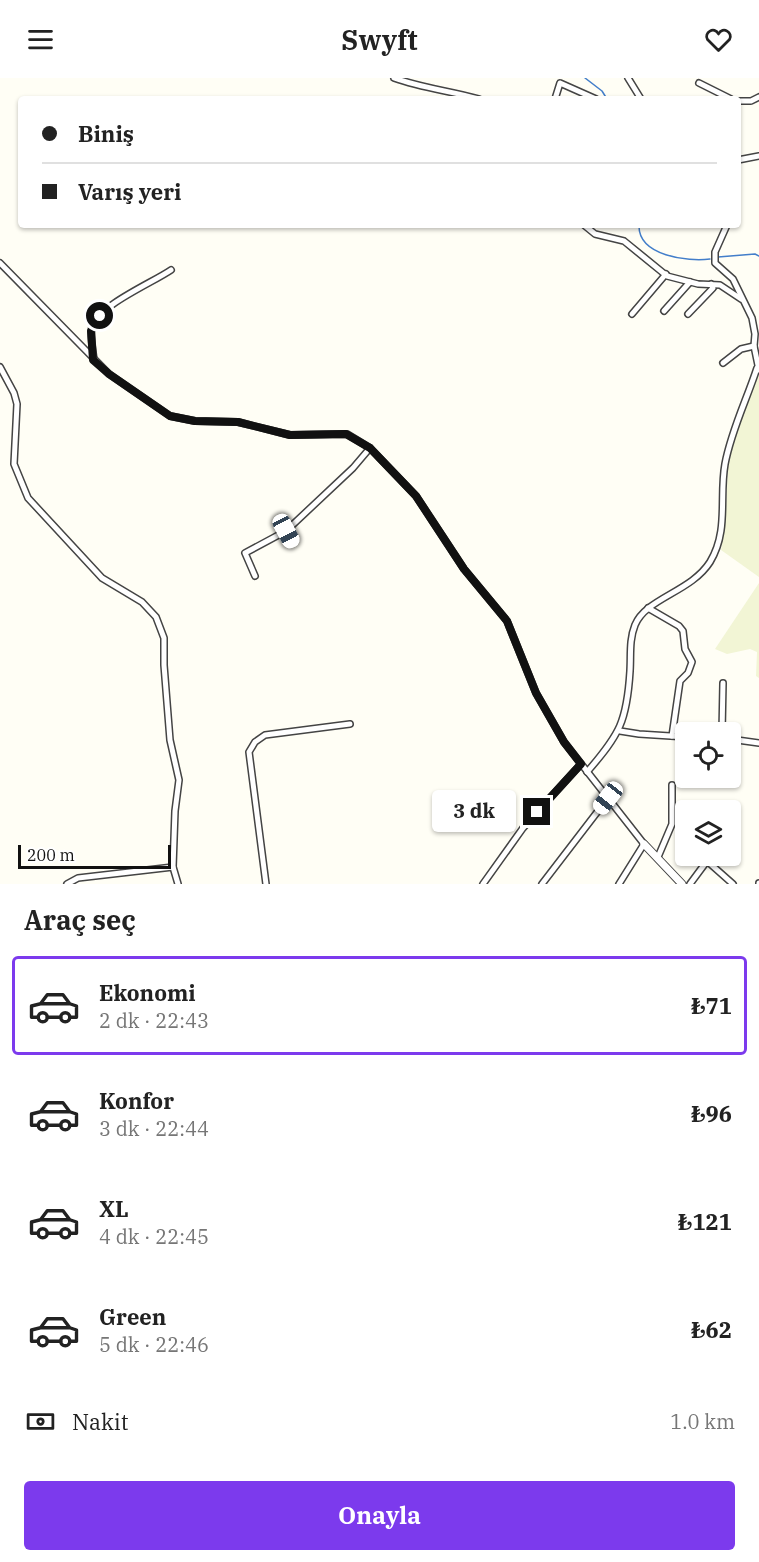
<!DOCTYPE html>
<html lang="tr">
<meta charset="utf-8">
<style>
:root{--surface:#fff;--page:#f6f6f6;--text:#222;--muted:#767676;--line:#e0e0e0;--accent:#7c3aed}
body{margin:0;font-family:"IBM Plex Serif",serif;background:var(--page);color:var(--text);height:100vh;display:flex;flex-direction:column;font-size:22px;white-space:nowrap}
*{box-sizing:border-box;margin:0}
p{font-size:20px;color:var(--muted)}
.icon{flex:none;width:33px;height:33px;fill:none;stroke:currentColor;stroke-width:2;stroke-linecap:round;stroke-linejoin:round}
.map{position:relative;height:806px;overflow:hidden}
.details{display:flex;flex-direction:column;background:var(--surface);flex:1}
.details>*{flex:none}
.top-card{position:absolute;left:18px;top:18px;width:723px;height:132px;border-radius:6px;box-shadow:0 2px 4px #0004;display:grid;align-content:center;height:132px;padding:0 24px;background:var(--surface)}
.tools{position:absolute;left:675px;top:644px;display:grid;gap:12px}
.tools a{display:grid;place-items:center;width:66px;height:66px;border-radius:6px;background:var(--surface);box-shadow:0 2px 4px #0004;font-size:30px}
.scale{position:absolute;left:18px;bottom:15px;width:153px;box-sizing:border-box;padding-left:6px;border:3px solid #111;border-top:0;font-size:16px;line-height:21px;white-space:nowrap;color:#111;-webkit-text-stroke:4px #fff;paint-order:stroke}
.end{position:absolute;width:27px;height:27px;margin:-14px;border:8px solid #111;background:#fff;box-shadow:0 0 0 3px #fff}
.from{border-radius:50%}
.bubble{position:absolute;height:42px;border-radius:6px;background:var(--surface);box-shadow:0 2px 4px #0004;font-size:20px;font-weight:700;line-height:42px;text-align:center}
.car{position:absolute;width:18px;height:36px;margin:-18px -9px;border-radius:8px;box-shadow:0 0 4px 2px #0007;background:linear-gradient(#fff 24%,#345 0 40%,#fff 0 76%,#345 0 86%,#fff 0)}
.top-card b{display:flex;align-items:center;gap:21px;height:57px;font-size:22px}
.top-card b+b{border-top:2px solid var(--line)}
.top-card i{width:15px;height:15px;background:var(--text)}
ul{padding:0;list-style:none}
li{display:flex;align-items:center;gap:18px;height:99px;margin:0 12px 9px;padding:0 12px;border:3px solid transparent;border-radius:6px}
li div{flex:1}
li b{display:block;font-size:22px}
li em{font-style:normal;font-weight:700}
li.active{border-color:var(--accent)}
li>.icon{width:54px;height:54px;stroke-width:1.5}
h2{padding:0 24px;font-size:27px;line-height:72px}
.pay{display:flex;align-items:center;gap:15px;height:66px;padding:0 24px;font-size:22px}
.pay p{margin-inline-start:auto}
.primary-button{display:flex;gap:12px;margin-top:auto;padding:12px 24px}
.primary-button a{flex:1;height:69px;border-radius:6px;background:var(--accent);color:#fff;font-size:24px;font-weight:700;line-height:69px;text-align:center}
header{display:flex;justify-content:space-between;align-items:center;height:78px;padding:0 24px;background:var(--surface);font-size:27px;font-weight:700}
.map>svg:first-child{display:block}
</style>
<header><svg class="icon" aria-label="menu" viewBox="0 0 24 24"><path d="M4 6h16M4 12h16M4 18h16"/></svg>Swyft<svg class="icon" aria-label="heart" viewBox="0 0 24 24"><path d="M12 20l-8-8c-3-5 5-10 8-4 3-6 11-1 8 4z"/></svg></header>
<div class="map">
<svg width="759" height="806" viewBox="0 0 759 806">
<rect width="100%" height="100%" fill="#fffef5"/>
<g fill="#f2f5d5">
<path d="M 757,297 L 759,298 L 759,499 L 721,472 L 726,435 L 728,389 L 733,365 Z"/>
<path d="M 759,505 L 759,600 L 756,598 L 757,574 L 750,571 L 727,576 L 715,571 Z"/>
</g>
<g fill="none" stroke-linecap="round" stroke-linejoin="round">
<g stroke="#437eca" stroke-width="1.5">
<path d="M 585,0 L 602,13 L 607,21"/>
<path d="M 639,147 C 638,178 688,184 710,181"/>
<path d="M 718,179 L 755,176 L 759,178"/>
</g>
<defs>
<g id="minor">
<path d="M 394,0 C 422,10 450,13 479,21"/>
<path d="M 628,0 L 641,21"/>
<path d="M 699,5 L 731,21"/>
<path d="M 555,21 L 560,5 L 596,21"/>
<path d="M 738,23 L 751,23 L 759,19"/>
<path d="M 738,82 L 759,78"/>
<path d="M 584,147 L 595,156 L 624,163 L 667,198 L 698,206 L 720,207 L 741,221"/>
<path d="M 727,147 L 715,174 L 715,185 L 733,201 L 752,240 L 755,256 L 754,268 L 759,292"/>
<path d="M 0,185 L 109,296 L 170,338 L 195,343 L 238,344 L 290,357 L 347,356 L 370,370 L 416,418 L 464,491 L 507,543 L 536,615 L 564,664 L 644,766 L 619,806"/>
<path d="M 664,233 L 690,204"/>
<path d="M 632,236 L 666,196"/>
<path d="M 688,236 L 713,210 L 711,206"/>
<path d="M 94,282 C 93,275 90,254 92,249 C 99,227 152,205 171,192"/>
<path d="M 723,285 L 741,271 L 754,268"/>
<path d="M 0,289 L 14,315 L 17,326 L 14,386 L 28,420 L 102,500 L 142,524 L 156,539 L 164,560 L 164,587 L 170,662 L 179,702 L 175,733 L 173,789 L 178,806"/>
<path d="M 286,453 L 292,465"/>
<path d="M 255,498 L 245,475 L 286,453 L 353,390 L 370,370"/>
<path d="M 648,530 L 679,548 L 683,553 L 685,571 L 692,584 L 688,595 L 680,603 L 672,658"/>
<path d="M 620,653 L 639,656 L 686,659"/>
<path d="M 722,654 L 723,605"/>
<path d="M 730,661 L 759,665"/>
<path d="M 587,694 C 620,656 627,643 630,593 C 631,577 629,562 635,547 C 646,520 691,514 710,484 C 729,453 719,419 725,386 C 731,353 747,321 757,290"/>
<path d="M 658,779 L 672,746 L 672,707"/>
<path d="M 67,806 L 78,800 L 173,789"/>
<path d="M 266,806 L 249,674 L 255,664 L 265,657 L 350,646"/>
<path d="M 483,806 L 523,750 L 581,686"/>
<path d="M 542,806 L 608,720"/>
<path d="M 690,806 L 707,783 L 733,806"/>
<path d="M 759,806 L 759,805"/>
</g>
<path id="tertiary" d="M 644,766 L 682,806"/>
</defs>
<use href="#minor" stroke="#444" stroke-width="8"/>
<use href="#tertiary" stroke="#444" stroke-width="9"/>
<use href="#minor" stroke="#fff" stroke-width="5"/>
<use href="#tertiary" stroke="#fff" stroke-width="7"/>
</g>
<g fill="none" stroke-linecap="round" stroke-linejoin="round">
<path stroke="#111" stroke-width="8" d="M 100,238 L 91,253 L 93,282 L 109,296 L 170,338 L 195,343 L 238,344 L 290,357 L 346,356 L 370,370 L 416,418 L 464,491 L 507,543 L 536,615 L 564,664 L 581,686 L 537,734"/>
</g>
</svg>
<div class="tools">
<a><svg class="icon" aria-label="locate" viewBox="0 0 24 24"><circle cx="12" cy="12" r="6"/><path d="M12 2v4M12 18v4M2 12h4M18 12h4"/></svg></a>
<a><svg class="icon" aria-label="layers" viewBox="0 0 24 24"><path d="M12 4l9 5-9 5-9-5zM3 14l9 5 9-5"/></svg></a>
</div>
<div class="scale">200 m</div>
<i class="end from" style="left:100px;top:238px"></i>
<i class="end" style="left:537px;top:734px"></i>
<div class="bubble" style="left:432px;top:712px;width:84px">3 dk</div>
<i class="car" style="left:286px;top:453px;rotate:152deg"></i>
<i class="car" style="left:608px;top:720px;rotate:218deg"></i>
<div class="top-card">
<b><i class="from"></i>Biniş</b>
<b><i></i>Varış yeri</b>
</div>
</div>
<section class="details">
<h2>Araç seç</h2>
<ul>
<li class="active"><svg class="icon" aria-label="car" viewBox="0 0 24 24"><path d="M5 17H2v-5l4-1 3-4h7l3 4 3 1v5h-3M9 17h6M6 11h13"/><circle cx="7" cy="17" r="2"/><circle cx="17" cy="17" r="2"/></svg><div><b>Ekonomi</b><p>2 dk · 22:43</p></div><em>₺71</em></li>
<li><svg class="icon" aria-label="car" viewBox="0 0 24 24"><path d="M5 17H2v-5l4-1 3-4h7l3 4 3 1v5h-3M9 17h6M6 11h13"/><circle cx="7" cy="17" r="2"/><circle cx="17" cy="17" r="2"/></svg><div><b>Konfor</b><p>3 dk · 22:44</p></div><em>₺96</em></li>
<li><svg class="icon" aria-label="car" viewBox="0 0 24 24"><path d="M5 17H2v-5l4-1 3-4h7l3 4 3 1v5h-3M9 17h6M6 11h13"/><circle cx="7" cy="17" r="2"/><circle cx="17" cy="17" r="2"/></svg><div><b>XL</b><p>4 dk · 22:45</p></div><em>₺121</em></li>
<li><svg class="icon" aria-label="car" viewBox="0 0 24 24"><path d="M5 17H2v-5l4-1 3-4h7l3 4 3 1v5h-3M9 17h6M6 11h13"/><circle cx="7" cy="17" r="2"/><circle cx="17" cy="17" r="2"/></svg><div><b>Green</b><p>5 dk · 22:46</p></div><em>₺62</em></li>
</ul>
<div class="pay"><svg class="icon" aria-label="cash" viewBox="0 0 24 24"><path d="M3 7h18v10H3z"/><circle cx="12" cy="12" r="2"/></svg>Nakit<p>1.0 km</p></div>
<div class="primary-button"><a>Onayla</a></div>
</section>
